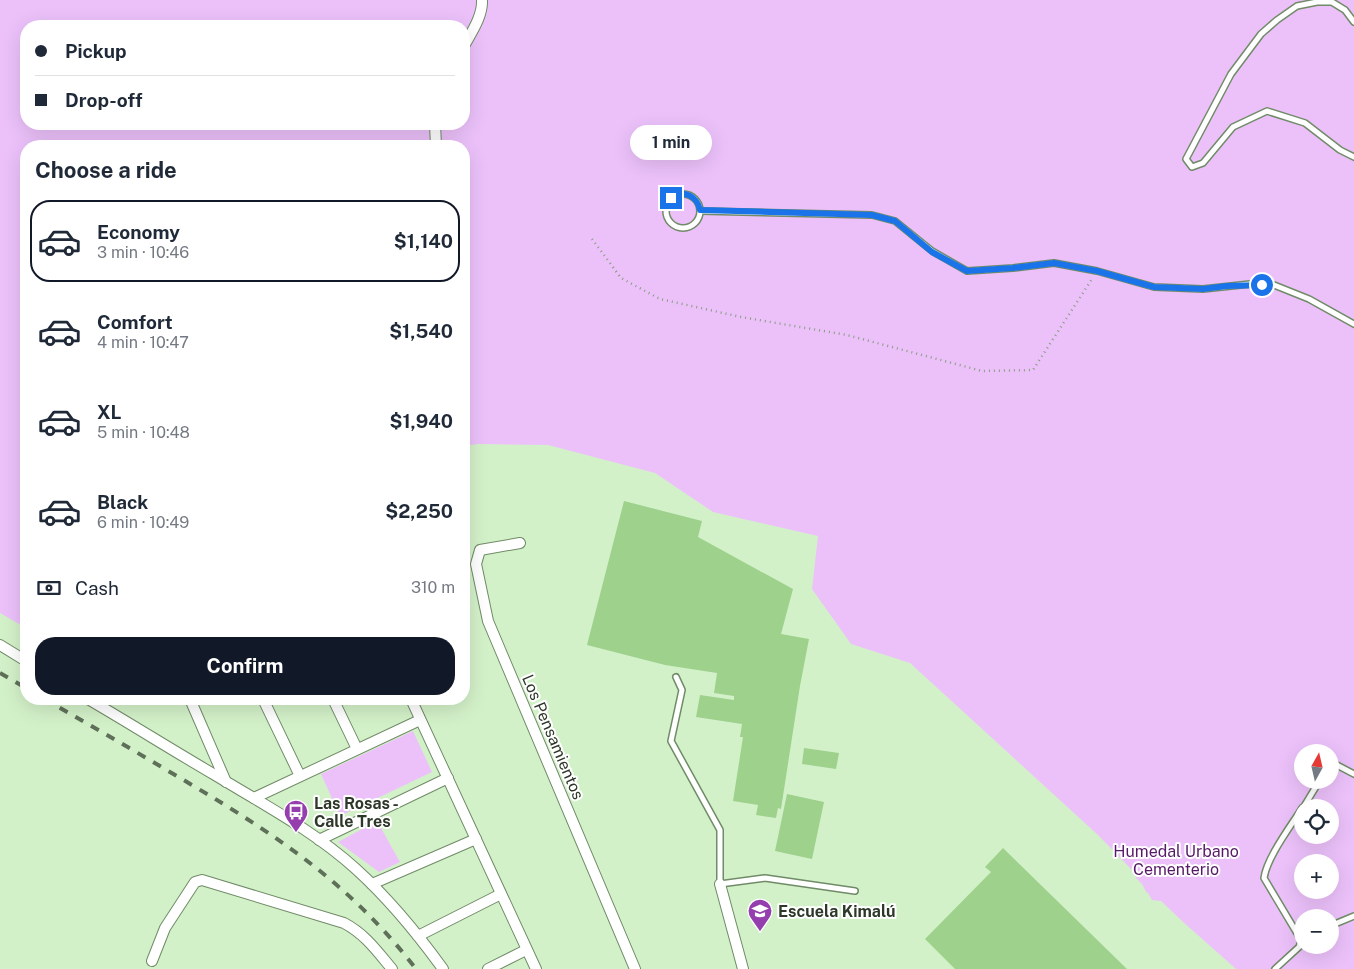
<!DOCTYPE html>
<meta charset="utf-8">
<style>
:root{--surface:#fff;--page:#f2f2f3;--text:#1f2937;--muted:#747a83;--line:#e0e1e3;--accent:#111827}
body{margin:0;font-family:"Public Sans",sans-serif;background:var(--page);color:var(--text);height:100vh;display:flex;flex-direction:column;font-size:19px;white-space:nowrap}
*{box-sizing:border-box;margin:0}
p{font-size:16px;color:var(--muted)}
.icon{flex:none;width:28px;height:28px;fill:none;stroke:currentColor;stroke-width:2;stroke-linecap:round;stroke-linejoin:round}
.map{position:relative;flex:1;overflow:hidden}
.panel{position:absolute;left:20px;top:140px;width:450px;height:565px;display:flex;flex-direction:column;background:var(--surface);border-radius:20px;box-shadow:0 5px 20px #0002}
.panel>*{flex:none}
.guide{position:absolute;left:20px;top:20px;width:450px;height:110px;border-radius:20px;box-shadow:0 5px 20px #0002;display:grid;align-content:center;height:110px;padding:0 15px;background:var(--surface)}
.needle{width:32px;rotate:8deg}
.controls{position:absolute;left:1294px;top:744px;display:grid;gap:10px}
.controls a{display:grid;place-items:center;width:45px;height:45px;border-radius:50%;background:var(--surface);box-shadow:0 5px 20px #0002;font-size:25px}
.end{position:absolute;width:22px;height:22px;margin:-11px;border:6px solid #1a73e8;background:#fff;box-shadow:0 0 0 2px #fff}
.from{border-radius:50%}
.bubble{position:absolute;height:35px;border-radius:18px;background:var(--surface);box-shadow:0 5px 20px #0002;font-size:16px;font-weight:700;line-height:35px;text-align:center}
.guide b{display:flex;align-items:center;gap:18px;height:48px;font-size:19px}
.guide b+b{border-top:1px solid var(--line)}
.guide i{width:12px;height:12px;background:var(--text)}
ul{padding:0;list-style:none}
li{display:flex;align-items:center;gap:15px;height:82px;margin:0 10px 8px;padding:0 5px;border:2px solid transparent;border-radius:20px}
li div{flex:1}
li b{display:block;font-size:19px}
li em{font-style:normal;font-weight:700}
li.active{border-color:var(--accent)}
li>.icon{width:45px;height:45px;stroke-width:1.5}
h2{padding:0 15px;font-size:22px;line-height:60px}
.pay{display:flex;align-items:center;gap:12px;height:55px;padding:0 15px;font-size:19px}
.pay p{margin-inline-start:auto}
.primary-button{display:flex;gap:10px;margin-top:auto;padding:10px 15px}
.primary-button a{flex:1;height:58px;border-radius:20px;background:var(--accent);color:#fff;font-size:20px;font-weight:700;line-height:58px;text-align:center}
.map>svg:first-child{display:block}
</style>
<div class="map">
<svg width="1354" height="969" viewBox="0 0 1354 969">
<rect width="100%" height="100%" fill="#d3f1c9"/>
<g fill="#ecc1fa" fill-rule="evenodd">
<path d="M 0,0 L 1354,0 L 1354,969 L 1236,969 L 1182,921 L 1161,901 L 1152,900 L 1148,893 L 1146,892 L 1142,884 L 1136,878 L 1132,870 L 1098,835 L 910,663 L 851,644 L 812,589 L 818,536 L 713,512 L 655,473 L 548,445 L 477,444 L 464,446 L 464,146 L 26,146 L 26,628 L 0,613 ZM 26,26 L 464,26 L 464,124 L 26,124 ZM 1302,752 L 1330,752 L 1330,780 L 1302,780 ZM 1302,808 L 1330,808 L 1330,835 L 1302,835 ZM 1302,862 L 1330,862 L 1330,890 L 1302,890 ZM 1302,918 L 1330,918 L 1330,945 L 1302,945 Z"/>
<path d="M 413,731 L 432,772 L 340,816 L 321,774 Z"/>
<path d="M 377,821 L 400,862 L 379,872 L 338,842 Z"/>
</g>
<g fill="#9ed18c">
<path d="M 624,501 L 702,521 L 698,537 L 793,589 L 781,634 L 809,639 L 800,686 L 781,809 L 778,808 L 776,818 L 756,815 L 758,805 L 733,801 L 743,737 L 740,737 L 742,724 L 696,717 L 700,695 L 734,700 L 734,696 L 714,693 L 717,673 L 665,665 L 587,645 Z"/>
<path d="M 804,748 L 839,753 L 836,769 L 802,764 Z"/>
<path d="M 787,794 L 824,802 L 812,859 L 775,851 Z"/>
<path d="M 1003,848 L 1127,969 L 955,969 L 925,939 L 991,872 L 985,867 Z"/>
</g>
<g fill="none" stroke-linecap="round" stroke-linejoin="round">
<defs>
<g id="lane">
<path d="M 1354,22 L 1345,10 L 1332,2 L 1317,2 L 1297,6 L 1277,20 L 1261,34 L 1231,74 L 1186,159 L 1192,167 L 1203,163 L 1233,127 L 1267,111 L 1305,123 L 1340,150 L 1354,157"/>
<circle cx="683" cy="211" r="17"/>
<path d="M 700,211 L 872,215 L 895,221 L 932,251 L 967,271 L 1013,268 L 1054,263 L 1097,271 L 1154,287 L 1203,289 L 1250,284 L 1274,285 L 1309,299 L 1354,324"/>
<path d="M 676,677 L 682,690 L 671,741 L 720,830 L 720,884 L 765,878 L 855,891"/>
<path d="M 1330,765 L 1333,763 L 1354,774"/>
<path d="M 1303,808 L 1320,780"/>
<path d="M 1330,926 L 1354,916"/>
<path d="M 1301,940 L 1264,878 C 1267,857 1291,826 1302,808"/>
<path d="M 1275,969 L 1299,947 L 1302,939"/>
</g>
<g id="street">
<path d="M 464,46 C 471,33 483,16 482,0"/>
<path d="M 435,124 L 436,146"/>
<path d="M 520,543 L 480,550 L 476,564 L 488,621 L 635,969"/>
<path d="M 0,645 L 26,661"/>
<path d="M 88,699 C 131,724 172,750 215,775 C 263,804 314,831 356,869 C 389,899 417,933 443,969"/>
<path d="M 190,699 L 226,782"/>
<path d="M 263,699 L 300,776"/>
<path d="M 333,699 L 357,749"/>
<path d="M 411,699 L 536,969"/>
<path d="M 254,798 L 420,720"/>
<path d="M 319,840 L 448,778"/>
<path d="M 372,884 L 476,839"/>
<path d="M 720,884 L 743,969"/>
<path d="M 418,936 L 501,894"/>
<path d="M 152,961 L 165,928 L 195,882 L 202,880 L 344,923 C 365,934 377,951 392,969"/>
<path d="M 488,969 L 526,950"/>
</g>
</defs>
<use href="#lane" stroke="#708b67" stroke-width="8"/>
<use href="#street" stroke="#708b67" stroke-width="12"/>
<path stroke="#889e81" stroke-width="2.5" stroke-dasharray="1 4" stroke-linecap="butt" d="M 592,239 L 621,278 L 660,299 L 741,317 L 847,335 L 982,371 L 1033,370 L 1092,279"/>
<use href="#lane" stroke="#fff" stroke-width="5"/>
<use href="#street" stroke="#fff" stroke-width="10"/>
<g stroke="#5f7059" stroke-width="4" stroke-dasharray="9 9" stroke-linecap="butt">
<path d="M 0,673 L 26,688"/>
<path d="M 44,699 C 94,727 143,756 192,785 C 281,838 352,886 416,969"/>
</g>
</g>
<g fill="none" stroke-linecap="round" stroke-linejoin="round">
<path stroke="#1a73e8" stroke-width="6" d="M 671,198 C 684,189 697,196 700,210 L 872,215 L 895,221 L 932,252 L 967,271 L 1013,268 L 1054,263 L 1097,271 L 1154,287 L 1203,289 L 1227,286 L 1262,285"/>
</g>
<defs>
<symbol id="bus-pin" viewBox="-11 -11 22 30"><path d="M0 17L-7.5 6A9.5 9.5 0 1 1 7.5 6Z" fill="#943fad" stroke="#fff"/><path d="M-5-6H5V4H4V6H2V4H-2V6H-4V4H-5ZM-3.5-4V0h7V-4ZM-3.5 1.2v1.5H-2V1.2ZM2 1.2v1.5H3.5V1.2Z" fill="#fff"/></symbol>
<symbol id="school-pin" viewBox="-11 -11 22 30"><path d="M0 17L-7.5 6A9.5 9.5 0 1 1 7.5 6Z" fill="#943fad" stroke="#fff"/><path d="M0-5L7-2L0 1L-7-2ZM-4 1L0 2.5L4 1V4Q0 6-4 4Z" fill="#fff"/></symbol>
</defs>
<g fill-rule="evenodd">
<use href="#bus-pin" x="282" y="798" width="28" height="38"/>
<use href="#school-pin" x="746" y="897" width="28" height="38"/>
</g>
<g text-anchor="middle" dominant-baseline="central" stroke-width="4" stroke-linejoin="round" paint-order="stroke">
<g font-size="16" fill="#2d3829" stroke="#fff">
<text transform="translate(553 737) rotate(67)">Los Pensamientos</text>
</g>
<g font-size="16" font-weight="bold" fill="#2d3829" stroke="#fff" text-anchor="start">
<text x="314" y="803">Las Rosas -<tspan x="314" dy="18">Calle Tres</tspan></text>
<text x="778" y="911">Escuela Kimalú</text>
</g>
<g font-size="16" fill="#561a68" stroke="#fff">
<text x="1176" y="851">Humedal Urbano<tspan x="1176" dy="18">Cementerio</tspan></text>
</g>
</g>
</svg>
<div class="controls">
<a><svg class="needle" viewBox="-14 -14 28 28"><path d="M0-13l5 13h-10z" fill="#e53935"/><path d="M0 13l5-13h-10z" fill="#747a83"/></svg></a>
<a><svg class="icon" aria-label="locate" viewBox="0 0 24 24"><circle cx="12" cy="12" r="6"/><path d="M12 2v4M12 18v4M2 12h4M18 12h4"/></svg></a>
<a>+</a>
<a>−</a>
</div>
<i class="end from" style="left:1262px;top:285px"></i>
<i class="end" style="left:671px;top:198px"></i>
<div class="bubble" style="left:630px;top:125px;width:82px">1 min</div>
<div class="guide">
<b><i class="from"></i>Pickup</b>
<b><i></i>Drop-off</b>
</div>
<section class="panel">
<h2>Choose a ride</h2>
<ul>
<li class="active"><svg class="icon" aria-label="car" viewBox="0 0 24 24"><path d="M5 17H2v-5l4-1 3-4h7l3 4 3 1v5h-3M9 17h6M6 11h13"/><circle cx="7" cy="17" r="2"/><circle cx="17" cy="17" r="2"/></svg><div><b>Economy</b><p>3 min · 10:46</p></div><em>$1,140</em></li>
<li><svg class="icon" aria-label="car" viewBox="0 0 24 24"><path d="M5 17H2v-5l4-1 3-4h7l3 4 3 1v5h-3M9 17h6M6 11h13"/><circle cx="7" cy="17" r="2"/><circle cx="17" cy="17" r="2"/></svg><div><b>Comfort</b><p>4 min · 10:47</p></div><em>$1,540</em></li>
<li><svg class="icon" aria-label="car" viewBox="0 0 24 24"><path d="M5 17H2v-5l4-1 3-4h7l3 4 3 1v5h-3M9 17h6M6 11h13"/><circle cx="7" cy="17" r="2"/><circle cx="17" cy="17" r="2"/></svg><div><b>XL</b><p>5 min · 10:48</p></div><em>$1,940</em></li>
<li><svg class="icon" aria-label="car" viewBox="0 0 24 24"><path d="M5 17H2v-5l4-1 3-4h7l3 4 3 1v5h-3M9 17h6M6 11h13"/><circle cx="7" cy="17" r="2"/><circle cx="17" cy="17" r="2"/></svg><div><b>Black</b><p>6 min · 10:49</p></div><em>$2,250</em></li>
</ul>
<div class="pay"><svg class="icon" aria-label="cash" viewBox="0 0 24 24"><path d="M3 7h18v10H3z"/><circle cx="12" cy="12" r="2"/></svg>Cash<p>310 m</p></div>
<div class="primary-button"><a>Confirm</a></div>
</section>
</div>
